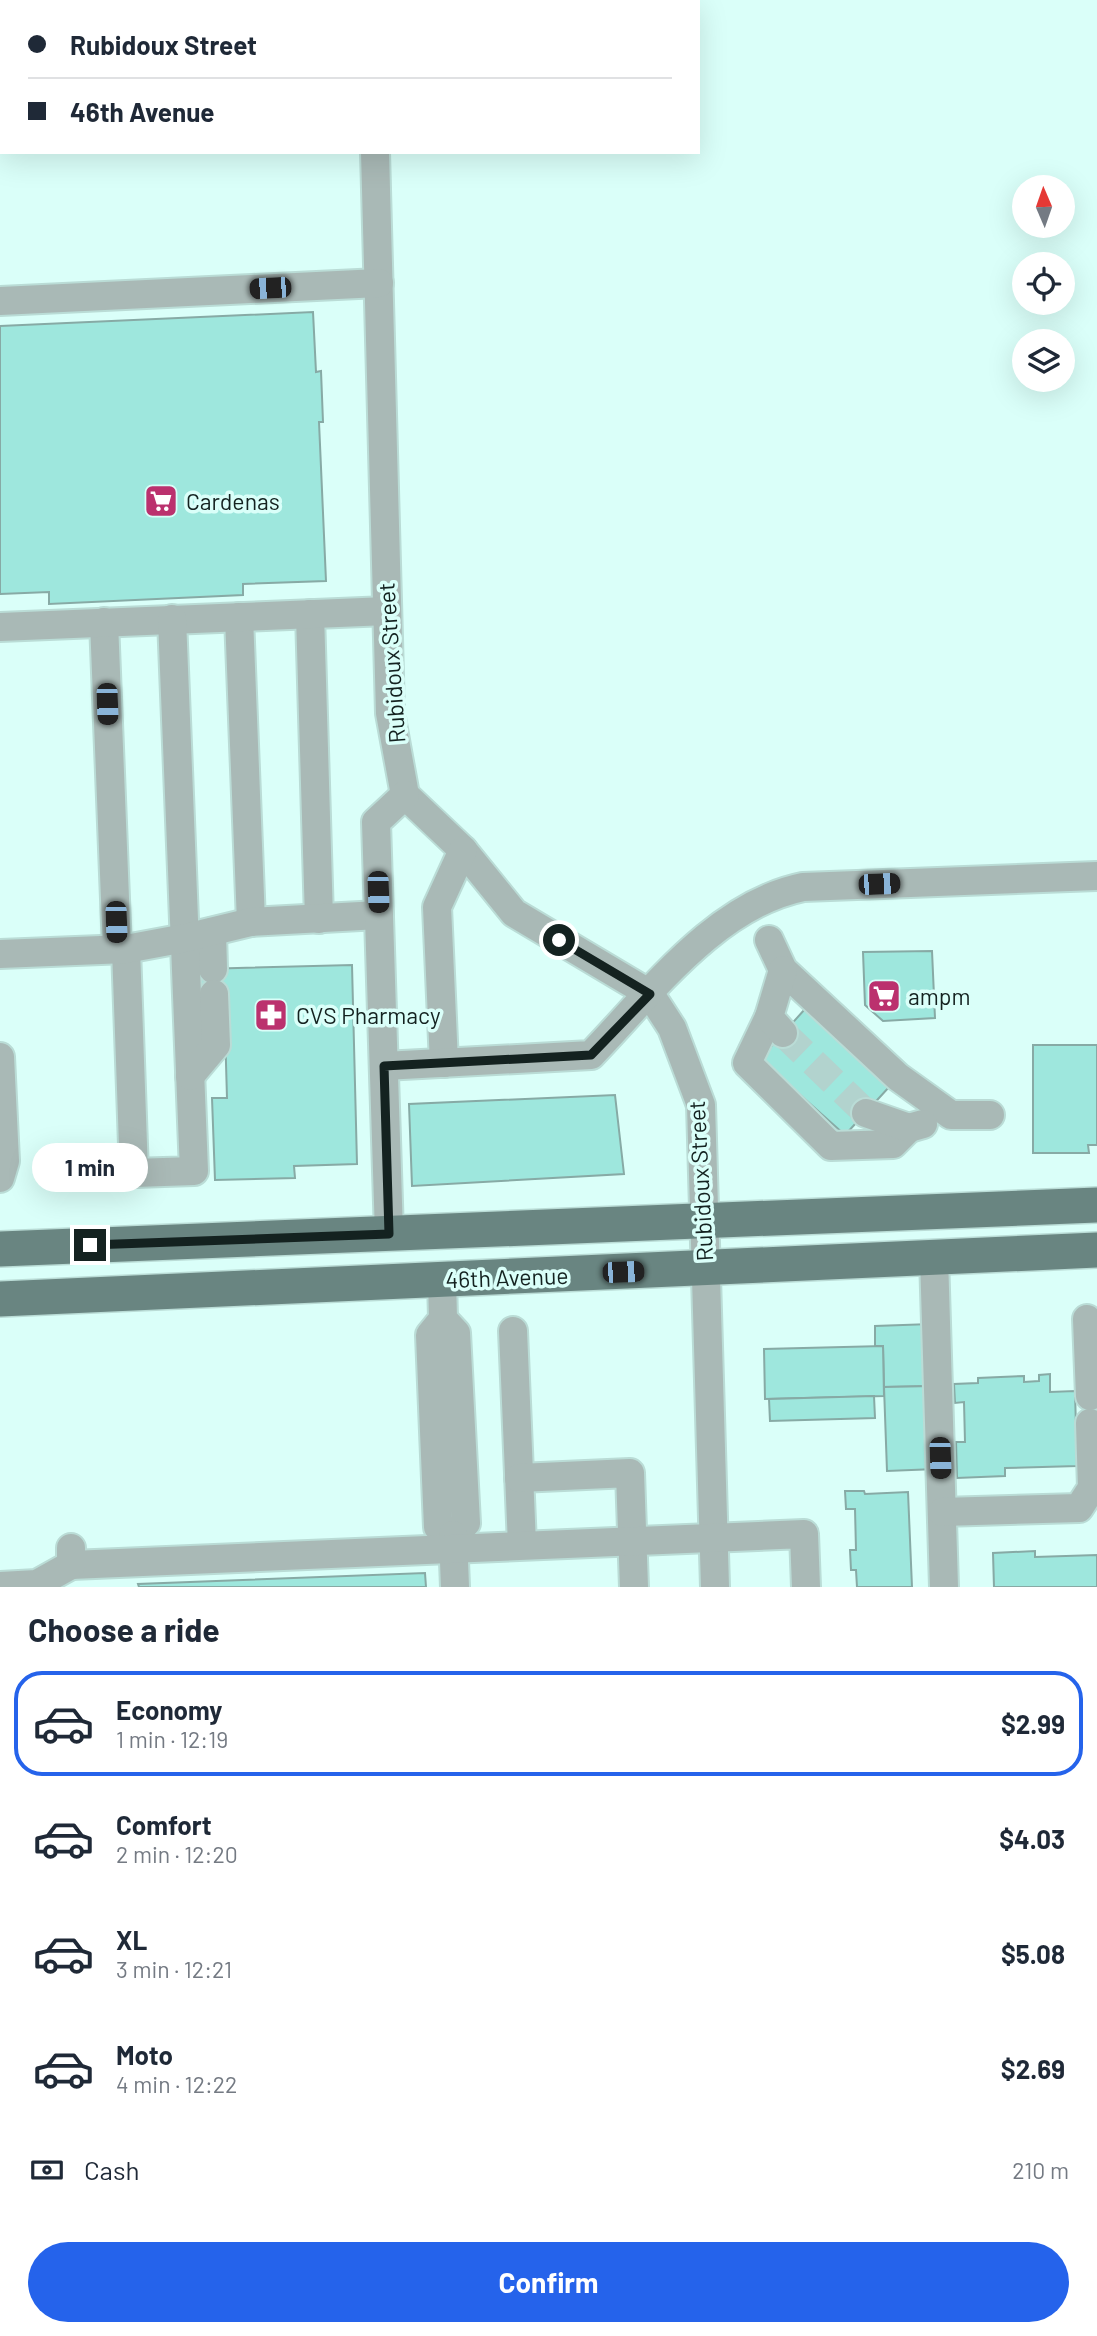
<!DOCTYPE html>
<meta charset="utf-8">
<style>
:root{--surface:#fff;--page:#f6f6f7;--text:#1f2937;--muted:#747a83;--line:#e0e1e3;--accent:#2563eb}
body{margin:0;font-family:Barlow,sans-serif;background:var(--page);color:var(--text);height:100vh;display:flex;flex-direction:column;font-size:26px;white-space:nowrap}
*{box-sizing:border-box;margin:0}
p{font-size:23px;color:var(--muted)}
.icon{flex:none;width:38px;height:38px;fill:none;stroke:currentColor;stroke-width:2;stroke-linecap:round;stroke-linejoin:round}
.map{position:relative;height:1587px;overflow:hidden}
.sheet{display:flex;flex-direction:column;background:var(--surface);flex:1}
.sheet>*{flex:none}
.banner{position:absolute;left:0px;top:0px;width:700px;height:154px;box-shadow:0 7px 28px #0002;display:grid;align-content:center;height:154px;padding:0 28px;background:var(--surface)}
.needle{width:46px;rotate:358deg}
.tools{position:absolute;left:1012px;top:175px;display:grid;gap:14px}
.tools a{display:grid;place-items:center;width:63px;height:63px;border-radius:50%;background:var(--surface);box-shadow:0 7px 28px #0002;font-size:35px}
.end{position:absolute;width:32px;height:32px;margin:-16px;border:9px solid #142220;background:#fff;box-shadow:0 0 0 4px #fff}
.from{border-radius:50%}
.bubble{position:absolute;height:49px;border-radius:24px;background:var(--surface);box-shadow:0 7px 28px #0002;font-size:23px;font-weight:700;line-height:49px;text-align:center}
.car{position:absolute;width:21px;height:42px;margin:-21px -10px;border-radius:9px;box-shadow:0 0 5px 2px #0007;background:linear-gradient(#222 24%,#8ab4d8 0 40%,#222 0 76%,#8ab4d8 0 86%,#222 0)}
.banner b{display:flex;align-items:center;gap:24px;height:66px;font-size:26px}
.banner b+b{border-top:2px solid var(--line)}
.banner i{width:18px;height:18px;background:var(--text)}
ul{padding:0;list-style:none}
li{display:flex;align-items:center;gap:21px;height:105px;margin:0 14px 10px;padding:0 14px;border:4px solid transparent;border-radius:28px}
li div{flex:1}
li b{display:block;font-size:26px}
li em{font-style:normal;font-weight:700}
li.current{border-color:var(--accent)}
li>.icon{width:63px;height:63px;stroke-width:1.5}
h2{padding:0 28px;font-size:32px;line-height:84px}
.pay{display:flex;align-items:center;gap:18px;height:77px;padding:0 28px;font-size:26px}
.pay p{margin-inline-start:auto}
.button{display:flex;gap:14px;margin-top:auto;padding:14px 28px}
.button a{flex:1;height:80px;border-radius:42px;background:var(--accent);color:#fff;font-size:28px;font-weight:700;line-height:80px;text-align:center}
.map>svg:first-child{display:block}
</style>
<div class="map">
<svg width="1097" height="1587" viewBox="0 0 1097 1587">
<rect width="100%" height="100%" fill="#dafff9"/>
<g fill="#9ee7dd" stroke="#87aaa5" stroke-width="2">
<path d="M 313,312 L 316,372 L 321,371 L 323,422 L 319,422 L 326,581 L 243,584 L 243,595 L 49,604 L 49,592 L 0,594 L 0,326 Z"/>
<path d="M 932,951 L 935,1018 L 883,1021 L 865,1005 L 863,952 Z"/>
<path d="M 352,965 L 357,1164 L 294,1166 L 295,1178 L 215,1180 L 212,1098 L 227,1098 L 224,994 L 201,994 L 201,969 Z"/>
<path d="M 805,1009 L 890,1086 L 845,1135 L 760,1059 Z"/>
<path d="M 1033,1045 L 1097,1045 L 1097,1145 L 1088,1145 L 1089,1153 L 1033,1153 Z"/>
<path d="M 615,1095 L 624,1174 L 412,1186 L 409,1104 Z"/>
<path d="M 931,1324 L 933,1386 L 884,1387 L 883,1346 L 875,1346 L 875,1326 Z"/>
<path d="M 883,1346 L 884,1396 L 765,1399 L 764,1349 Z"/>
<path d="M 1050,1374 L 1050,1392 L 1075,1391 L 1077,1466 L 1005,1468 L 1005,1476 L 957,1478 L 956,1442 L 965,1442 L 964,1402 L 955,1403 L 954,1384 L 978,1383 L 978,1378 L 1024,1376 L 1024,1382 L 1039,1381 L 1039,1375 Z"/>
<path d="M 933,1386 L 936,1469 L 887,1471 L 884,1387 Z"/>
<path d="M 874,1396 L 875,1418 L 770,1421 L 769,1399 Z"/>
<path d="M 845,1491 L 864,1491 L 865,1494 L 908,1492 L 912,1587 L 857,1587 L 856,1570 L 851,1570 L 850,1550 L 856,1550 L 855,1509 L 846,1509 Z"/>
<path d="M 1035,1551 L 1035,1557 L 1097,1555 L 1097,1587 L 994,1587 L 993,1553 Z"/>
<path d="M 425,1573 L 426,1587 L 139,1587 L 138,1584 Z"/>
</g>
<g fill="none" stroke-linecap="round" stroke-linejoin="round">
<path stroke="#b2d3ce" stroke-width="28" stroke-dasharray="28 14" stroke-linecap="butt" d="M 783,1033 L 866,1113"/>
<defs>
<g id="minor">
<path d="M 371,0 L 371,2"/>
<path d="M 375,152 L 390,713 L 405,795 L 463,850 L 514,913 L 650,994 L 672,1028 L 701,1105 L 715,1587"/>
<path d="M 0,301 L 379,283"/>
<path d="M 310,614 L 319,919"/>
<path d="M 239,617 L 251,922"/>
<path d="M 104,622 L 117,949"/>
<path d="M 0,627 L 387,611"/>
<path d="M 212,932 L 213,969"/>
<path d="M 769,940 L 783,970 L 898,1077 L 951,1115 L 990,1115"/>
<path d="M 126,949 L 134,1173 L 194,1171 L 172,619"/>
<path d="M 0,954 L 126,949 L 185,938 L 251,922 L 379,915"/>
<path d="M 769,1017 L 747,1063 L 831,1146 L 893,1144 L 909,1128"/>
<path d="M 783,1033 L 769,1017 L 783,970"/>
<path d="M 0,1057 L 5,1161 L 0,1178"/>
<path d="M 444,1063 L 437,907 L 463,850"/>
<path d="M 384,1066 L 591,1055 C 651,993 715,905 803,887 L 1097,876"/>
<path d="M 190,1076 L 216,1045 L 214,994"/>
<path d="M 866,1113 L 909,1128 L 923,1124"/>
<path d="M 389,1234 L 376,822 L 405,795"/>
<path d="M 934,1257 L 944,1587"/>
<path d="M 442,1279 L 443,1319 L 430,1335 L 438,1527 L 453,1535 L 466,1523 L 456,1333 L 443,1319"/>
<path d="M 1087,1319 L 1090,1396"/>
<path d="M 513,1331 L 522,1545"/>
<path d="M 519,1478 L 630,1473 L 634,1587"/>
<path d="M 942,1512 L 1079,1508 L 1092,1488 L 1090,1423"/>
<path d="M 453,1535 L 455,1587"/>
<path d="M 71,1565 L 804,1534 L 806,1587"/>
<path d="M 0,1586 L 37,1584 L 71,1565 L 71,1548"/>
</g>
<g id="major">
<path d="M 0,1249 L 1097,1205"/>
<path d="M 0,1299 L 1097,1250"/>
</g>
</defs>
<use href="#minor" stroke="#badcd6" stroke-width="32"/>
<use href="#major" stroke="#badcd6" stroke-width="38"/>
<use href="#minor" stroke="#a9b9b6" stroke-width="28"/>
<use href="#major" stroke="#698581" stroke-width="35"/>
</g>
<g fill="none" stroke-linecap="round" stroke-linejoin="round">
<path stroke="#142220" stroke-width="9" d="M 90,1245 L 389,1234 L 384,1066 L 591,1055 L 650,994 L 559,940"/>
</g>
<defs>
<symbol id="supermarket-square" viewBox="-11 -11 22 22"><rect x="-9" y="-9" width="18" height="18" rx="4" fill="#bb316e" stroke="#dafff9"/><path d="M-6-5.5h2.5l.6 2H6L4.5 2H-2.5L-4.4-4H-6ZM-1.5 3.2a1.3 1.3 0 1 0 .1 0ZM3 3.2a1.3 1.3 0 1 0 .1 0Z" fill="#fff"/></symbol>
<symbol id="pharmacy-square" viewBox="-11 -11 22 22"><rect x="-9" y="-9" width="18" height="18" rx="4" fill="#bb316e" stroke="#dafff9"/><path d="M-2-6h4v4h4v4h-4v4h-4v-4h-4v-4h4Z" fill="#fff"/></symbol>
</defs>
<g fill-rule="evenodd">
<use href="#supermarket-square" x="142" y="482" width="38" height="38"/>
<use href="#supermarket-square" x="865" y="977" width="38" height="38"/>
<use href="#pharmacy-square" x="252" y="996" width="38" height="38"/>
</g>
<g text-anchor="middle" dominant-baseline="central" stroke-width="7" stroke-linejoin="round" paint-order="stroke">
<g font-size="23" fill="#142220" stroke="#dafff9" text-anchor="start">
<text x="186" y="501">Cardenas</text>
<text x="908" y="996">ampm</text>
<text x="296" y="1015">CVS Pharmacy</text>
</g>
<g font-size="23" fill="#142220" stroke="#dafff9">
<text transform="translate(391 663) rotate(-94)">Rubidoux Street</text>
<text transform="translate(700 1181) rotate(-93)">Rubidoux Street</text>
<text transform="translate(507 1277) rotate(-2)">46th Avenue</text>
</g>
</g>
</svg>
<div class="tools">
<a><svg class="needle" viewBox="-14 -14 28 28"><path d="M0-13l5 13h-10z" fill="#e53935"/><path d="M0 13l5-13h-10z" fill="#747a83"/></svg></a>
<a><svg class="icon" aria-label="locate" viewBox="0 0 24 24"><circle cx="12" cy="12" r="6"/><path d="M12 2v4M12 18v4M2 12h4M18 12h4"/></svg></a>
<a><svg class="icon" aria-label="layers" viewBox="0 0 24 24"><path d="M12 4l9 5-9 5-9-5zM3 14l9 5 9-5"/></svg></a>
</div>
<i class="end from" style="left:559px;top:940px"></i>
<i class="end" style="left:90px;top:1245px"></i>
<div class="bubble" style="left:32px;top:1143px;width:116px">1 min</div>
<i class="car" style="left:270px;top:288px;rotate:267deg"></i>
<i class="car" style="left:107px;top:704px;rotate:178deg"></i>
<i class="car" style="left:879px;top:884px;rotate:88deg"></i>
<i class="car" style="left:378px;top:892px;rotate:178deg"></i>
<i class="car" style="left:116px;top:922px;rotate:178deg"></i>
<i class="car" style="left:623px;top:1272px;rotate:88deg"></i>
<i class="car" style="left:940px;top:1458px;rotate:178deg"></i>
<div class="banner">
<b><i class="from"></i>Rubidoux Street</b>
<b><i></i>46th Avenue</b>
</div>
</div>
<section class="sheet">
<h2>Choose a ride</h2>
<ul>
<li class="current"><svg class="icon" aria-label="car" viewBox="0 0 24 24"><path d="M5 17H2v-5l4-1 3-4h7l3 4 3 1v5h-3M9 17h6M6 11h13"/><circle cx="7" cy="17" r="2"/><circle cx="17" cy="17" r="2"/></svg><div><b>Economy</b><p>1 min · 12:19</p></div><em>$2.99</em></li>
<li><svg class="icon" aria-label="car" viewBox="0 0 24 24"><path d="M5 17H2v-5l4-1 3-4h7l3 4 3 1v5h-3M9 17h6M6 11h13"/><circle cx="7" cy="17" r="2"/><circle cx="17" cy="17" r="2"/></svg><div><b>Comfort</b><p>2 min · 12:20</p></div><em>$4.03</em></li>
<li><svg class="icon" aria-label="car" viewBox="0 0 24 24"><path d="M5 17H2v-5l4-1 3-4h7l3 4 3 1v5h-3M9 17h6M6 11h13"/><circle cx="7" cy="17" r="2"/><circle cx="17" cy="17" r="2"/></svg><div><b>XL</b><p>3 min · 12:21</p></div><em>$5.08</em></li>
<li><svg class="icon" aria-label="car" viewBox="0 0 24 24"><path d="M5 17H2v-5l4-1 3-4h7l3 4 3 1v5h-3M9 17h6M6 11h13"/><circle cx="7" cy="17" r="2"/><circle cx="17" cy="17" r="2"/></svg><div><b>Moto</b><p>4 min · 12:22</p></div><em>$2.69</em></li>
</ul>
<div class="pay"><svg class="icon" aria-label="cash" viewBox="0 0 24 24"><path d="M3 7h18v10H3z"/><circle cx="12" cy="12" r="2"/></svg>Cash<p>210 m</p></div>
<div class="button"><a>Confirm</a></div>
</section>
